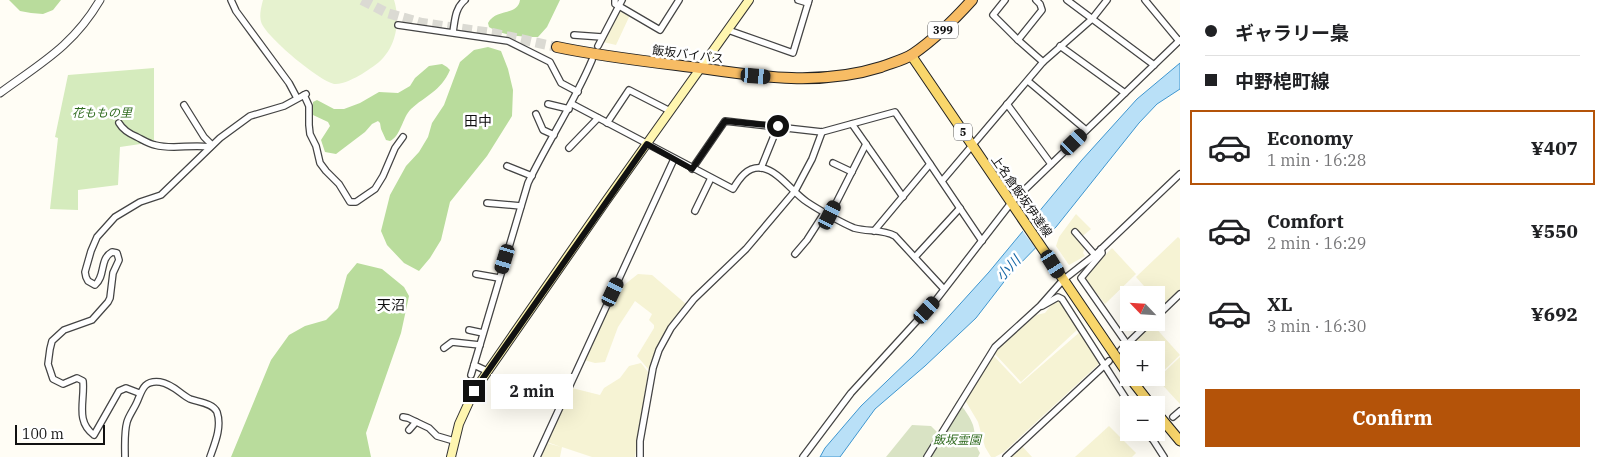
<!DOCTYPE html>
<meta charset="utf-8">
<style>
:root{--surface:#fff;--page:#f6f6f6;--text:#202124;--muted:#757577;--line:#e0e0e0;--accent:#b45309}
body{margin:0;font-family:"IBM Plex Serif","Noto Sans JP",serif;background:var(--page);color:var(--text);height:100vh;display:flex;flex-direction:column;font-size:19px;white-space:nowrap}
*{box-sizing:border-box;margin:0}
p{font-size:16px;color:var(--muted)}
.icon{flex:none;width:28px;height:28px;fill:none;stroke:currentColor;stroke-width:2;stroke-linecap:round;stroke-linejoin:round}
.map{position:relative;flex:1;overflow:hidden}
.panel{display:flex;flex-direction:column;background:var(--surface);width:425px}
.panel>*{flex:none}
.banner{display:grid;align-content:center;height:110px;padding:0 25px;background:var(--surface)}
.needle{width:32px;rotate:295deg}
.controls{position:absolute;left:1120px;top:286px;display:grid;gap:10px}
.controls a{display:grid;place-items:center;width:45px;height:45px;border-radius:0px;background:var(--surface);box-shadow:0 5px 20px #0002;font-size:25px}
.scale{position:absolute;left:15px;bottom:12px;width:90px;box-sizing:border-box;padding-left:5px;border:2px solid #111;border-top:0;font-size:14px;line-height:18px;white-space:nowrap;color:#111;-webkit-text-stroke:4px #fff;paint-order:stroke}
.end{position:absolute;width:22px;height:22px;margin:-11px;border:6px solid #111;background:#fff;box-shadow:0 0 0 2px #fff}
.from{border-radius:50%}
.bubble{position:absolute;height:35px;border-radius:0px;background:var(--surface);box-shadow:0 5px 20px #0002;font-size:16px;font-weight:800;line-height:35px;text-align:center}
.car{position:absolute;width:15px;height:30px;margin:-15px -8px;border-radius:6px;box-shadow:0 0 4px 1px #0007;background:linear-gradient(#222 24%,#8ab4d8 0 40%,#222 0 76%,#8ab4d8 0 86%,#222 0)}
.banner b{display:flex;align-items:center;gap:18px;height:48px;font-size:19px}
.banner b+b{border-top:1px solid var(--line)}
.banner i{width:12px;height:12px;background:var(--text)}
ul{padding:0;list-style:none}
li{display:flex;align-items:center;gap:15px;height:75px;margin:0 10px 8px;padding:0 15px;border:2px solid transparent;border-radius:0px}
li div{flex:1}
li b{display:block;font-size:19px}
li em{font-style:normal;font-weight:800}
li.active{border-color:var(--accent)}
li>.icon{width:45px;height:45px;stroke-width:1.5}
.action{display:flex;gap:10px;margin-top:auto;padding:10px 25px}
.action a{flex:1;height:58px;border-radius:0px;background:var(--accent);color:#fff;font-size:20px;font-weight:800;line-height:58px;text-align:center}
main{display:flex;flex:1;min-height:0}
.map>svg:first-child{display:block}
</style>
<main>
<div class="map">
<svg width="1180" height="457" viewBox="0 0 1180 457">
<rect width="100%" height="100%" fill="#fffdf5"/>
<g fill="#f6f3d4">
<path d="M 618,11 L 630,15 L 616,45 L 603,42 Z"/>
<path d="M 1076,214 L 1091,229 L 1079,239 L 1085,247 L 1083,253 L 1085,256 L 1069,265 L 1056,246 L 1059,237 Z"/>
<path d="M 1178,237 L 1180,239 L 1180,289 L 1162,306 L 1156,300 L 1156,295 L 1152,295 L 1136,277 Z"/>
<path d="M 1112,248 L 1136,274 L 1105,304 L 1084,277 Z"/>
<path d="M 638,274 L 652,275 L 686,304 L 672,322 L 649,370 L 637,356 L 654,328 L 654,325 L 649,320 L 652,314 L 635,301 L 618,327 L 605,362 L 595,363 L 584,360 L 614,293 Z"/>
<path d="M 1059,300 L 1078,329 L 1021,382 L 994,353 L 1036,315 L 1045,313 L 1054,301 Z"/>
<path d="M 1153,325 L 1180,355 L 1156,378 L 1156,350 L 1131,350 L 1128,347 Z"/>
<path d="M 1081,331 L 1101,362 L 1004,452 L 995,457 L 991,457 L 985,447 L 978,422 L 965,400 L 993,355 L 1020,384 Z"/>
<path d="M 1180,357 L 1180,404 L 1157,379 Z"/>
<path d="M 641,363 L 648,372 L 635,457 L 592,457 L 562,447 L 560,457 L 540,457 L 547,443 L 561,447 L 547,442 L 572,388 L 600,395 L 604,388 L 620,378 L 629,366 Z"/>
<path d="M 1109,426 L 1136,453 L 1132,457 L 1075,457 Z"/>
<path d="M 1022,446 L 1032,457 L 1010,457 Z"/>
</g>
<path fill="#d5ebbd" d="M 154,68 L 154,142 L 120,147 L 118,185 L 78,190 L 78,210 L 50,209 L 58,138 L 55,137 L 68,75 Z"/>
<g fill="#b9dc9c">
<path d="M 9,0 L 61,0 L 53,10 L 43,14 L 31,13 L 20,11 Z"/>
<path d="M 520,0 L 560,0 L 547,27 L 538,37 C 522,37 503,36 489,27 L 488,23 C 496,8 518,16 520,0 Z"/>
<path d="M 488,47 L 501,51 L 508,69 L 513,90 L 512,116 L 487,156 L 450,202 L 441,240 L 430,258 L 419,271 L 404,263 L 387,245 L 381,231 L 390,195 L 406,166 L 419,152 L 428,137 L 432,123 L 444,105 L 460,62 L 474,50 Z"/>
<path d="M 442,64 L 447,67 L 450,70 C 441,91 425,96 411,109 C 402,118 401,136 390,141 L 386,140 L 381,129 L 380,123 L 378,121 L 372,124 L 365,132 L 336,154 L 325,152 L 321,140 L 330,126 L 328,122 L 313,115 L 313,102 L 317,100 L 334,109 L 344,109 L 360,103 L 379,92 L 398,93 L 410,86 L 415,78 L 429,66 Z"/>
<path d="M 357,263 L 382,269 L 404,287 L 409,296 L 401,333 L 366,433 L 371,457 L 231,457 L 271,360 L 289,335 L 305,326 L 326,320 L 338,308 L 347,275 Z"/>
</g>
<path fill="#d9e3c4" d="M 957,401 C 964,408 970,417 973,425 C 976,435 974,444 980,453 L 978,457 L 886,457 L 912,425 L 931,426 L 938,433 Z"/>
<path fill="#e6f2cf" d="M 263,0 L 394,0 C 400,19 397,43 383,58 C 377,65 369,69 362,74 C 355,78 342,85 334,84 C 318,80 272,41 263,26 C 258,18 261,8 263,0 Z"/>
<path fill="#b9e0f7" stroke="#3f96cf" d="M 1180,63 L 1180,89 L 1157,104 L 1139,123 L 1056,227 L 1010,274 L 976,318 L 925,366 L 875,409 L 840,457 L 820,457 L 825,448 L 861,406 L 913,356 L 989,272 L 1081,161 L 1137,99 Z"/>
<path fill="#fffdf5" d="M 1031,216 L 1047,239 L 1037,250 L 1021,229 Z"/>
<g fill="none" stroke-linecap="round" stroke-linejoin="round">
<path stroke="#dbdad3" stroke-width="10" stroke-dasharray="10 5" stroke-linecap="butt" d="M 362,0 L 387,13 L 422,23 L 492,33 L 557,47"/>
<defs>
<g id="minor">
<path d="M 231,0 L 236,11 L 289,83 L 297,98"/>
<path d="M 615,0 L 615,4 L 619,6 L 660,30 L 679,0"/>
<path d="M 798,0 L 808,3"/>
<path d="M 1005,0 L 993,15 L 1018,40 L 1043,62"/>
<path d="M 1067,0 L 1154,65"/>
<path d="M 1145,0 L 1179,41"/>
<path d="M 398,25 L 508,41 L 550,62 L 561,83 L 578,92"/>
<path d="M 728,30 L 793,53 L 809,0"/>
<path d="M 453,32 C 455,20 455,8 465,0"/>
<path d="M 574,35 L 602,37"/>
<path d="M 1018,40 L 1042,10 L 1040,4 L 1036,0"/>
<path d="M 598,46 L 622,0"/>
<path d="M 1060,46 L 1125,93"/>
<path d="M 1028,81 L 1086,130"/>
<path d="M 304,95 L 309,106 L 309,125 L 310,134 L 316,146 L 320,163 L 326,171 L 339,184 L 350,202 L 356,202 L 375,189 L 383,176 L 395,148 L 403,137"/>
<path d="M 548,104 L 569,109"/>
<path d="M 572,104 L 733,189 C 739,179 747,166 762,168 C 779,171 793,193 807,202 C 819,210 842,223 854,228 C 868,232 883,229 895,236 L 943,288"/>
<path d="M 1007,104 L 1051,164"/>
<path d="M 184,105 L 204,137 L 212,145"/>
<path d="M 536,114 L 543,130 L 554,135"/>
<path d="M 119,123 C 123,130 130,134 137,137 C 143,140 149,144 155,145 C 173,150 191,144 210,147"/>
<path d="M 607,123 L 629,90 L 670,111"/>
<path d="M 852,124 L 903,197"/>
<path d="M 569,148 L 598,118"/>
<path d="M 833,163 L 852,172"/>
<path d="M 507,166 L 532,176"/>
<path d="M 761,168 L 778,126"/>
<path d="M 692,169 L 725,121 L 822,132 L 895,112 L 982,241"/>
<path d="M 942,181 L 1043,62 L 1092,19 L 1107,0"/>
<path d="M 487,203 L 521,206"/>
<path d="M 695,211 L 711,178"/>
<path d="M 830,215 L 866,144"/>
<path d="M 874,231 L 930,164"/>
<path d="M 1075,232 L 1095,255"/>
<path d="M 1101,249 L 1102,253 L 1081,278 L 1127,344"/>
<path d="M 795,254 L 807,240 L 825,212"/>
<path d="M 915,257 L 960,208"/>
<path d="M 476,274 L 499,278"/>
<path d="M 1042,306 L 1058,297 L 1062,299 L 1130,405"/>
<path d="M 1156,317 L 1180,294"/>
<path d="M 469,330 L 483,333"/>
<path d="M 444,348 L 452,342 L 480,345"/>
<path d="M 1121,350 L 1150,322"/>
<path d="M 474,365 L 487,371"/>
<path d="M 471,375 L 528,183 C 548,141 574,103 592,60"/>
<path d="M 139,393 L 126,388 L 119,391 L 94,435 C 75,421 85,401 83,381 L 77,378 L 63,384 L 53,379 L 48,364 L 50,349 L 52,341 L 64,330 L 92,320 L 108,302 L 110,298 L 113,273 L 119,260 L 117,253 L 112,252 C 99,259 106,276 95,285 L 88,281 L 86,277 L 85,272 L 91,251 L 97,237 L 115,217 L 140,202 L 161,195 L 220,138 L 250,116 L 284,106 L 306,94"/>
<path d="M 403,417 L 408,418 L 429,428 L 437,436 L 454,441"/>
<path d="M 1173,417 L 1180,411"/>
<path d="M 409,430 L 416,422"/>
<path d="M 1148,432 L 1164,457"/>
<path d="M 1152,439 L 1158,432"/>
<path d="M 125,457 C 125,446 124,433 127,422 C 129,415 134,409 137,402 C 142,391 143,380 160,382 C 173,384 180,394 190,399 C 198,402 213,403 217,412 C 222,427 215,443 210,457"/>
<path d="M 537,457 L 674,159"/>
<path d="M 640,457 L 640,441 L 653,368 L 659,350 L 671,328 L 694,299 L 746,249 L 795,191 L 812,159 L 822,132"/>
<path d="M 803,457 L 851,393 L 936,300 L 1011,203 L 1180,40"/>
<path d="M 927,457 L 995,347 L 1040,306 L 1063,280 L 1095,255 L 1180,174"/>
<path d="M 1006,457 L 1109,361"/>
</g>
<path id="tertiary" d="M 0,93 C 41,63 73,46 100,0"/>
<path id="secondary" d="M 451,457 L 459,424 L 474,391 L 606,201 L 749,0"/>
<g id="primary">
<path d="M 911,55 L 1129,376"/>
<path d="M 1130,378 L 1151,405"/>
<path d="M 1156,412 L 1180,441"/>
</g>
<path id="trunk" d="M 557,47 C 604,57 652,62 700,68 C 761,77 821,86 881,67 C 891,63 904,60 913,54 C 935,39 954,20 972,0"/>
</defs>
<use href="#minor" stroke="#444" stroke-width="8"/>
<use href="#tertiary" stroke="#444" stroke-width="9"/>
<use href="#secondary" stroke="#333" stroke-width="10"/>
<use href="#primary" stroke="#222" stroke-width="11"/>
<use href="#trunk" stroke="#222" stroke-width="12"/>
<use href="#minor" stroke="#fff" stroke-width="5.5"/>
<use href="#tertiary" stroke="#fff" stroke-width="7"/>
<use href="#secondary" stroke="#fff6b0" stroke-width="8"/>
<use href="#primary" stroke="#f9d66b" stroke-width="9"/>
<use href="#trunk" stroke="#f7bc64" stroke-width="10"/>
</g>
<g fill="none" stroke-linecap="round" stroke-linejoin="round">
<path stroke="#111" stroke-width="6" d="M 474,391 L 647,144 L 692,169 L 725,121 L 778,126"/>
</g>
<g text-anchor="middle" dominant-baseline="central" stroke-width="5" stroke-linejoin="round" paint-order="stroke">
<g fill="#fff" stroke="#585858" stroke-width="1">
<rect x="928" y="21.5" width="30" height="17" rx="4"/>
<rect x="954" y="123.5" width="18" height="17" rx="4"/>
</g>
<g font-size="11" font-weight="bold" fill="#111">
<text x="943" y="30">399</text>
<text x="963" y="132">5</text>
</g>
<g font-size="12" fill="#111" stroke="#fff">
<text transform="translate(688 54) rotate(7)">飯坂バイパス</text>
<text transform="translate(1022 196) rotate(55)">上名倉飯坂伊達線</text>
</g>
<g font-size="12" font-style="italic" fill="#2f6b1f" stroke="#fff">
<text x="102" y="112">花ももの里</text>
<text x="957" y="439">飯坂霊園</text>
</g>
<g font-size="14" fill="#111" stroke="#fff">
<text x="478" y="121">田中</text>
<text x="391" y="305">天沼</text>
</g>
<g font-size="14" font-style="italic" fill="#1768a6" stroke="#fff">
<text transform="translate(1008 268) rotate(-47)">小川</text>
</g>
</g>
</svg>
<div class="controls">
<a><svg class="needle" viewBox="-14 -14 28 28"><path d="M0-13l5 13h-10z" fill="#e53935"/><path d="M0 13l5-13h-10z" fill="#757577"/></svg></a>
<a>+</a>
<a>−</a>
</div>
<div class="scale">100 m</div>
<i class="end from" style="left:778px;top:126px"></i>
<i class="end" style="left:474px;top:391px"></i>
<div class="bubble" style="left:491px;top:374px;width:82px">2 min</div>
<i class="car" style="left:756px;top:76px;rotate:95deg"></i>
<i class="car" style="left:1074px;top:142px;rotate:46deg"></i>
<i class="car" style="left:830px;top:215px;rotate:27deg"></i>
<i class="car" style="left:505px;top:259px;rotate:197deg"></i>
<i class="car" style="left:1053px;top:264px;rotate:148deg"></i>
<i class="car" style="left:613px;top:292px;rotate:25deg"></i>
<i class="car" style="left:927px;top:310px;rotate:42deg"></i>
</div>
<section class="panel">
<div class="banner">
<b><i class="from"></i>ギャラリー梟</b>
<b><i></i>中野梍町線</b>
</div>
<ul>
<li class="active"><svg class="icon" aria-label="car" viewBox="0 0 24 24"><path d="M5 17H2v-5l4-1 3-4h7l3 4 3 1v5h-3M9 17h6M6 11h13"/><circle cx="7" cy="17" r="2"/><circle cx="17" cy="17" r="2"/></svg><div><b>Economy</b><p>1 min · 16:28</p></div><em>¥407</em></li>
<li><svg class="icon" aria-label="car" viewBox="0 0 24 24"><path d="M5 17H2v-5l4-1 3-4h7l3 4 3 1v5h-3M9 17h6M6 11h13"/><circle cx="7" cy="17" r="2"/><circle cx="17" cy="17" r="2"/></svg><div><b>Comfort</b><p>2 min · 16:29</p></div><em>¥550</em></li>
<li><svg class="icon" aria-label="car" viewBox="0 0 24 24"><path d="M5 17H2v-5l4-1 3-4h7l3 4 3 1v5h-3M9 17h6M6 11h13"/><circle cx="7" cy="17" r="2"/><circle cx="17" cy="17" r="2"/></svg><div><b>XL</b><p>3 min · 16:30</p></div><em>¥692</em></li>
</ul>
<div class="action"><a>Confirm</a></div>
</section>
</main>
